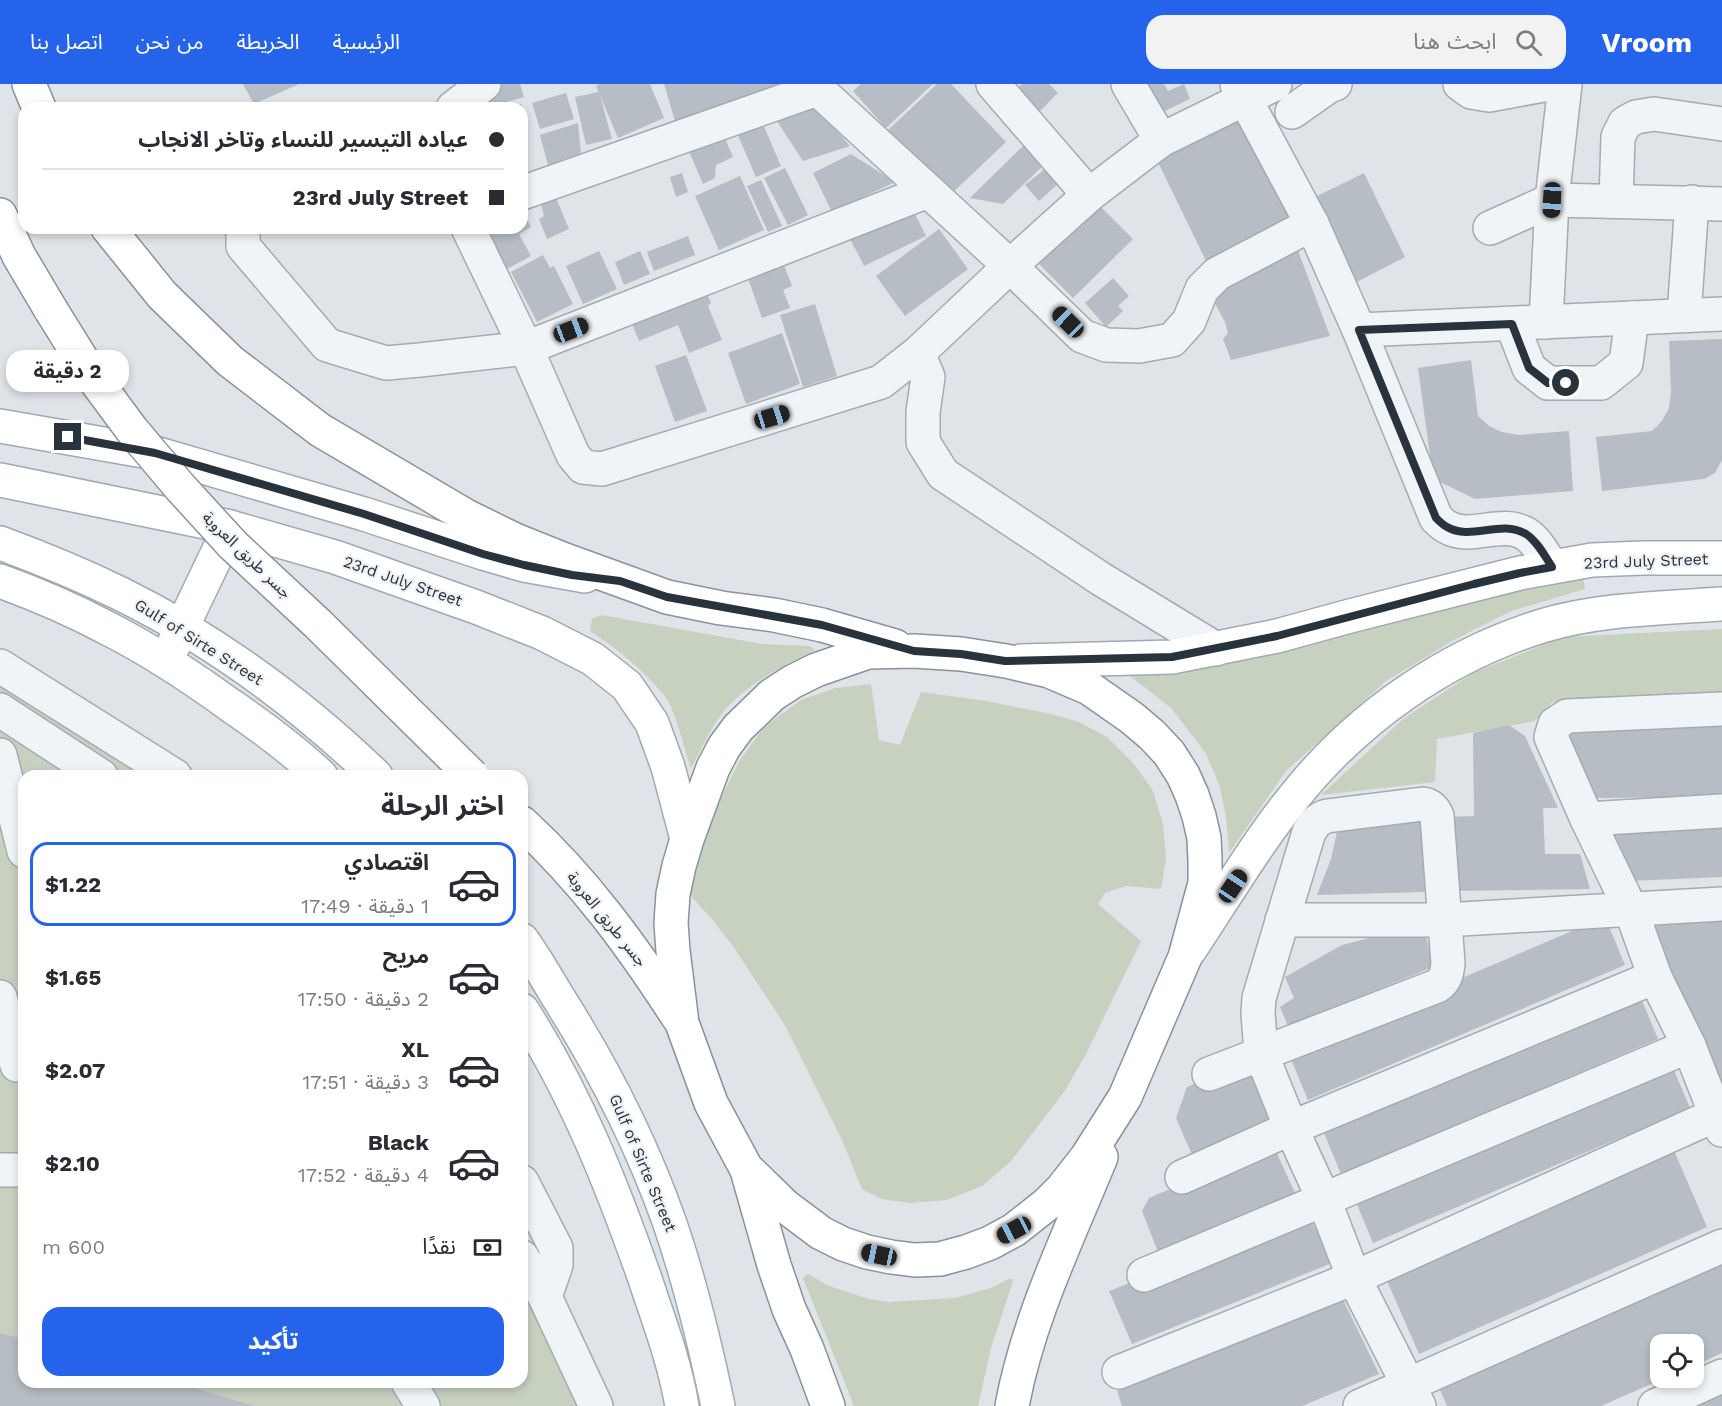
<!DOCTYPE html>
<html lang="ar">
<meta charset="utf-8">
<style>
:root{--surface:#fff;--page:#f2f2f3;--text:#2b2b33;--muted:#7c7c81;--line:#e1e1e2;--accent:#2563eb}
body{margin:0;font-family:"Work Sans","Noto Sans Arabic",sans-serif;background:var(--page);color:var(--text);direction:rtl;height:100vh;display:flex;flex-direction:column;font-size:22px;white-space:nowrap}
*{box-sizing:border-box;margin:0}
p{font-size:20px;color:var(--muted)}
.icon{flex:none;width:33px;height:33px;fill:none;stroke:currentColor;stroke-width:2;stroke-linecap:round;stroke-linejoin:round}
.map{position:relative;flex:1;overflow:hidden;direction:ltr}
.details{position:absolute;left:18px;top:686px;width:510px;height:618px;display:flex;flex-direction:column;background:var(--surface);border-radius:18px;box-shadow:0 3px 9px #0003;direction:rtl}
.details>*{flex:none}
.top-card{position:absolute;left:18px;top:18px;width:510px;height:132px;border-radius:18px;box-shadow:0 3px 9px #0003;direction:rtl;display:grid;align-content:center;height:132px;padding:0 24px;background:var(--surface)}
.buttons{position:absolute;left:1650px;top:1250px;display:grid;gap:12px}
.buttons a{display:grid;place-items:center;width:54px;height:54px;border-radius:12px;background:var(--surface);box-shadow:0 3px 9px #0003;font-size:30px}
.end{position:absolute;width:27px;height:27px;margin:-14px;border:8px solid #28333e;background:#fff;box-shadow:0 0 0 3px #fff}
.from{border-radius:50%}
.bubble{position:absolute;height:42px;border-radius:18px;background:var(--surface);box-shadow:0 3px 9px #0003;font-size:20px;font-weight:700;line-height:42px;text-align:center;direction:rtl}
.car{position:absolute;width:18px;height:36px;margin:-18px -9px;border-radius:8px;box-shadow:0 0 4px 2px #0007;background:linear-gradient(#222 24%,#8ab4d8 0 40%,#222 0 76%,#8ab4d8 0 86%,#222 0)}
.top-card b{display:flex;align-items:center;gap:21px;height:57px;font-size:22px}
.top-card b+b{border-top:2px solid var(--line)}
.top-card i{width:15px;height:15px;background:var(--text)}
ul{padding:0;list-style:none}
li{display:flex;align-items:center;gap:18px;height:84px;margin:0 12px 9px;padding:0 12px;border:3px solid transparent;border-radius:18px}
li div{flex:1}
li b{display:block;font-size:22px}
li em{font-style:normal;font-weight:700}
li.current{border-color:var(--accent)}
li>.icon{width:54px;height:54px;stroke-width:1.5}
h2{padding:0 24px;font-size:27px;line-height:72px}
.pay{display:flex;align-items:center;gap:15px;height:66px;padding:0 24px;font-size:22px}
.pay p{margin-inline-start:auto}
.primary-button{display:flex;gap:12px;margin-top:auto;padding:12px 24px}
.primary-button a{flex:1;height:69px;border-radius:18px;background:var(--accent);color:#fff;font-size:24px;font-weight:700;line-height:69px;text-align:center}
header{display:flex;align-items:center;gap:36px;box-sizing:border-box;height:84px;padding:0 30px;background:var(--accent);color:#fff}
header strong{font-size:28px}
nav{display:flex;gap:33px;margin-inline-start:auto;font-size:21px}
.search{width:420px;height:54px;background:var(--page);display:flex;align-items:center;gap:15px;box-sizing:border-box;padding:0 21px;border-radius:18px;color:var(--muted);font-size:22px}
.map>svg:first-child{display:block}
</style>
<header>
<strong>Vroom</strong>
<div class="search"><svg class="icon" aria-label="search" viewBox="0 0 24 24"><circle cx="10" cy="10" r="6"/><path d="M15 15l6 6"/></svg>ابحث هنا</div>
<nav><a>الرئيسية</a><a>الخريطة</a><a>من نحن</a><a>اتصل بنا</a></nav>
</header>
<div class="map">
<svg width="1722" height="1322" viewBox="0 0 1722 1322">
<rect width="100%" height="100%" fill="#dfe4e8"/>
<g fill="#c7d1c0">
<path d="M 1583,493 L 1585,505 L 1511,527 L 1454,556 L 1386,597 L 1286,687 L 1229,769 L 1226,732 L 1219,700 L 1205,668 L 1171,624 L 1126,589 L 1436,526 Z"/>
<path d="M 602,531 L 762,560 L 810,562 L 815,566 C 782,582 744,601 721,631 C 710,646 700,668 691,684 C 683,663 678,633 666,614 C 663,609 658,605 654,600 C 635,579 614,563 590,547 L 592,535 Z"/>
<path d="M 1722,545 L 1722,611 L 1552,618 L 1535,637 L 1437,655 L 1435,698 L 1321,711 L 1403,635 L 1473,589 L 1563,553 Z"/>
<path d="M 0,597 L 155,691 L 24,692 L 24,1298 L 522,1298 L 522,1205 L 586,1322 L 0,1322 Z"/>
<path d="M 871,600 L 879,656 L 900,661 L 921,608 L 986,617 L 1051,630 L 1079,638 L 1107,653 L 1134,680 L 1153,707 L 1163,740 L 1166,774 L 1161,805 L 1126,802 L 1105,809 L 1098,820 L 1141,857 L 1085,972 L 1064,1008 L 1011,1077 L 982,1102 L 947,1116 L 909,1119 L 881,1115 L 862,1105 L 841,1054 L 786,943 L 733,862 L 711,834 L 687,808 L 698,770 L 719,718 L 740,676 L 764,643 L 801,616 L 835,604 Z"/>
<path d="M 808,1190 L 829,1202 L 869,1215 L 889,1218 L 955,1214 L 991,1204 L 1011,1194 L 1013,1197 L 991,1264 L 978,1322 L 854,1322 L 803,1194 Z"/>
</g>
<g fill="#b6bdc4">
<path d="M 243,0 L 299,0 L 254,20 Z"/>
<path d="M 490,0 L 520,0 L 524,13 L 485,24 L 469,24 Z"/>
<path d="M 600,0 L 650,0 L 664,34 L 618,54 L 596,2 Z"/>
<path d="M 664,0 L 776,0 L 775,7 L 675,37 Z"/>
<path d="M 861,0 L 933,0 L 886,44 L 853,7 Z"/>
<path d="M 937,0 L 951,0 L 1006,58 L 947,114 L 885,49 Z"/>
<path d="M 1022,0 L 1049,0 L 1058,9 L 1030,37 L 1007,15 Z"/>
<path d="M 1140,0 L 1164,0 L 1168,7 L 1184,0 L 1190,15 L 1154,32 Z"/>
<path d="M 599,8 L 612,55 L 586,61 L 575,13 Z"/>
<path d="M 566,9 L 574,35 L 540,45 L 532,19 Z"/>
<path d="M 521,20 L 526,33 L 522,37 L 522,24 L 509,24 Z"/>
<path d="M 814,21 L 850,62 L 803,77 L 775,34 Z"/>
<path d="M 1240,28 L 1294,138 L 1208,181 L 1154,70 Z"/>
<path d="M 762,38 L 781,82 L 756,93 L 737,49 Z"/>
<path d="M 578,39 L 581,69 L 548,81 L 540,51 Z"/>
<path d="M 721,45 L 733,73 L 716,81 L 715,94 L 703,100 L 686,60 Z"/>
<path d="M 1025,60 L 1045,80 L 1003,120 L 970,114 Z"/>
<path d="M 851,70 L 895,98 L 832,128 L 813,89 Z"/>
<path d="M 785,84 L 808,131 L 788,141 L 764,94 Z"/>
<path d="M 1046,84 L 1059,99 L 1039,117 L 1025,101 Z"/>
<path d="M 682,89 L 688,108 L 676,113 L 670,93 Z"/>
<path d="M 1364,89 L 1405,173 L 1349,202 L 1307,117 Z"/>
<path d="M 740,92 L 764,146 L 719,166 L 695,112 Z"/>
<path d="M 761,96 L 782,142 L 768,148 L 747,102 Z"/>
<path d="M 1091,113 L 1133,155 L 1073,214 L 1038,179 Z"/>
<path d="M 556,114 L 569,145 L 547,155 L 539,135 L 544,132 L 541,120 Z"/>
<path d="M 910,120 L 926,152 L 864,182 L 848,151 Z"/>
<path d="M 522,126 L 531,143 L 519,150 L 531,172 L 507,185 L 485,144 L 522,144 Z"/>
<path d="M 939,145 L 968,185 L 905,232 L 876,192 Z"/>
<path d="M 688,152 L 695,171 L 654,187 L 647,168 Z"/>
<path d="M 1293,153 L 1330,252 L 1231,276 L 1223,255 L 1228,249 L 1225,238 L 1212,214 Z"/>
<path d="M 599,167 L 617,205 L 583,220 L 566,182 Z"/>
<path d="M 640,167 L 650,190 L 624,201 L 615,178 Z"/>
<path d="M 543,171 L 550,184 L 554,182 L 573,220 L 537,238 L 511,188 Z"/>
<path d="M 781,173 L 792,202 L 783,206 L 790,224 L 762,234 L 745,186 Z"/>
<path d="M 1113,194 L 1129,212 L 1118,222 L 1123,227 L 1106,243 L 1085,219 Z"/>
<path d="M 705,205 L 711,219 L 708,222 L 722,256 L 689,269 L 678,241 L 639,257 L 630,235 Z"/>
<path d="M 815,220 L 837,292 L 803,303 L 780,231 Z"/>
<path d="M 782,249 L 800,300 L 746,320 L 728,269 Z"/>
<path d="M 1722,255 L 1722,376 L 1715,389 L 1704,395 L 1602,407 L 1596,353 L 1652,347 L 1662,337 L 1669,324 L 1671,307 L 1669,257 Z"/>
<path d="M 686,271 L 707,327 L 675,338 L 655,282 Z"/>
<path d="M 1471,276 L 1478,332 L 1489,342 L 1502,348 L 1519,351 L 1569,347 L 1573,407 L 1475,415 L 1438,397 L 1432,386 L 1418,284 Z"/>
<path d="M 1722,634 L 1722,713 L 1594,714 L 1567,649 Z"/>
<path d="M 1509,641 L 1525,652 L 1558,724 L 1543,724 L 1545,770 L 1580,770 L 1590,805 L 1449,807 L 1443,733 L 1474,732 L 1473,649 Z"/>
<path d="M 1722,733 L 1722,793 L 1629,797 L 1607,741 Z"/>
<path d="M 1422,738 L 1425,808 L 1317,811 L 1331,775 L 1338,743 Z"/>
<path d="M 1605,833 L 1625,881 L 1308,1016 L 1288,968 Z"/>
<path d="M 1722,835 L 1722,1003 L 1648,842 Z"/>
<path d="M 1401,846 L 1425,847 L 1433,883 L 1288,942 L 1280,923 L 1294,914 L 1285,893 L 1342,861 Z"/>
<path d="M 1638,907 L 1658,955 L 1341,1090 L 1321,1042 Z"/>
<path d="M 1251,975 L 1276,1033 L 1192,1071 L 1176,1034 L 1187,1003 Z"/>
<path d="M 1670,977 L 1690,1024 L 1373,1159 L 1353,1111 Z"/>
<path d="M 1273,1061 L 1296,1111 L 1158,1168 L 1142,1127 L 1149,1114 Z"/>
<path d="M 1672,1062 L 1707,1143 L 1419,1270 L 1384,1190 Z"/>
<path d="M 1308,1129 L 1332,1179 L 1132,1260 L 1109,1207 Z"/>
<path d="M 1722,1174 L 1722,1269 L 1694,1282 L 1694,1260 L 1660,1260 L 1660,1293 L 1667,1293 L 1601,1322 L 1447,1322 L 1437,1299 Z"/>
<path d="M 1339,1207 L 1379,1290 L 1302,1322 L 1122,1322 L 1117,1307 Z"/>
<path d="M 0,1249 L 24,1255 L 24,1298 L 172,1298 L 255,1322 L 0,1322 Z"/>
<path d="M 1722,1302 L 1722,1322 L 1677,1322 Z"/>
</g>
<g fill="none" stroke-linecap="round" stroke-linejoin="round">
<defs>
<g id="minor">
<path d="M 812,0 L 1010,182 L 1082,252 L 1106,261 L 1139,262 L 1172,256 L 1189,237 L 1202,205 L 1217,190 L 1312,140"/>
<path d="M 993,0 L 1089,111"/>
<path d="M 1128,0 L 1161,56"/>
<path d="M 1237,0 L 1312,140 L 1359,246 L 1436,434 C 1439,437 1443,441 1447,443 C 1471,457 1501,435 1526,450 C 1537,457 1545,472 1552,483"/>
<path d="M 1460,0 L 1471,8 L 1489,11 L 1549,0"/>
<path d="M 453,24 L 484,0"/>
<path d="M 1292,28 L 1329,2 L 1335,0"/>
<path d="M 522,109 L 817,5"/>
<path d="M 1616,117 L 1618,53 L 1625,39 L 1636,33 L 1654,30 L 1722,40"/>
<path d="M 243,144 L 243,162 L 327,261 L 386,279 L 420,276 L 526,264 L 928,107"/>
<path d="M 468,144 L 526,264 L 573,371 L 583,383 L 602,385 L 881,298 L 918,269 L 1010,182 L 1089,111 L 1161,56 L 1275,0"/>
<path d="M 1490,144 L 1552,116 L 1722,120"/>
<path d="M 1684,231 L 1692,118"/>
<path d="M 1546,238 L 1552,116 L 1565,0"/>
<path d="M 1512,240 L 1529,284 L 1548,299 L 1601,299 L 1626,279 L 1632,234"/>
<path d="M 1359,246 L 1722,230"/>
<path d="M 918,269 L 928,293 L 923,328 L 923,358 L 943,390 L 1101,495 L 1216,565"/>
<path d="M 0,582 L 175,692"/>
<path d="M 1722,625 L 1567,632 L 1555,640 L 1551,653 L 1587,735 L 1631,826 L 1655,893 L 1689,962 L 1722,1046"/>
<path d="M 0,626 L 101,692"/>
<path d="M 0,671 L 24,767"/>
<path d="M 1587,735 L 1722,727"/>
<path d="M 1282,836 L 1444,836 L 1722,820"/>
<path d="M 0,913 L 17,981"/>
<path d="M 1209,990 L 1437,902 C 1446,896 1447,889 1448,879 L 1437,732 C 1434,725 1431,721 1423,720 L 1327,732 C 1317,735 1314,740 1309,748 L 1259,914 L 1258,929 L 1261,969 L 1291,1044 L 1324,1116 L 1354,1194 L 1419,1322"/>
<path d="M 0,1086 L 24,1086"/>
<path d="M 1182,1093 L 1291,1044 L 1655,893"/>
<path d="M 522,1098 L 556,1164 L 556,1181 L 545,1213"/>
<path d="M 522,1173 L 545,1213 L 596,1322"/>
<path d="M 1144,1191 L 1689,962"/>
<path d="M 1119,1288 L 1354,1194 L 1722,1028"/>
<path d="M 408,1298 L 423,1322"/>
<path d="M 1360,1322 L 1722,1162"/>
<path d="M 1655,1322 L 1722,1292"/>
</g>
<g id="major">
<path d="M 0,342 L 155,369 L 364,430 L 483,469 L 524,481 L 585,492"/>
<path d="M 0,396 L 230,443 L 335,473 L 476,523 L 542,549 L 593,575 L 627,602 L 652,639 L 668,683 L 687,755"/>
<path d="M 0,459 C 41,474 82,491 121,510 C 214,556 301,620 376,692"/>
<path d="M 0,497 C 36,510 71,525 105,543 C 149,565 190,592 230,621 C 261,642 293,666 321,692"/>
<path d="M 173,562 L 230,443"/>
<path d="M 1021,577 L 1172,573 L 1277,552 L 1350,532 L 1520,489 L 1592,476 L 1643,474 L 1722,474"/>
<path d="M 522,856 C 536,875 548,897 561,918 C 604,986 642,1061 669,1137 C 690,1197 705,1260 718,1322"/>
<path d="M 1189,867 C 1223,816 1256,760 1294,713 C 1357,634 1445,572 1542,542 C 1598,525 1663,524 1722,520"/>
<path d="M 522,926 C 576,1010 612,1101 645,1195 C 659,1237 675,1279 682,1322"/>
</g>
<g id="highway">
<path d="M 29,0 L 39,24"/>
<path d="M 0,131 L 19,172 L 51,226"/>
<path d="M 108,144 L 162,211 L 230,277 L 320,346 L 466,432 L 515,456 L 565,476 L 667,513 L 721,524 L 774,531 L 822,541 L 895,562"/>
<path d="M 914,567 L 961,570 L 1006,577 L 1049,587 L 1089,604 L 1132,634 L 1152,651 L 1169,669 L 1183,691 L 1192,711 L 1199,732 L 1204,754 L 1205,776 L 1205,799 L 1185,873 L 1125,1013 L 1087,1073 L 1062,1105 L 1047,1120 L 1014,1146 L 990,1159 L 966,1168 L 940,1175 L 915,1176 L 891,1173 L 867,1168 L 843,1160 L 821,1149 L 785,1122 L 746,1084 L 711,1019 L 682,939 L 673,867 L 671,839 L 673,810 L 679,782 L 687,755 L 713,684 L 724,663 L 738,644 L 772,611 L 792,598 L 816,586 L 868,568 Z"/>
<path d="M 522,739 C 585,797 632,862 678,933"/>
<path d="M 747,1086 L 774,1181 L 789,1225 L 807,1265 L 828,1322"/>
<path d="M 1012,1322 C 1028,1235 1068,1154 1101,1073"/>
</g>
</defs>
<use href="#minor" stroke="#a4abb2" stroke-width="36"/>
<use href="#major" stroke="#9eaab3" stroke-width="36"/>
<use href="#highway" stroke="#87939e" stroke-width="36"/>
<use href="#minor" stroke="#f1f4f6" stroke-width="33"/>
<use href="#major" stroke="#fff" stroke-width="33"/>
<use href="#highway" stroke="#fff" stroke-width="33"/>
<defs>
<path id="highway-bridge" d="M 51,226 L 92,292 L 132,346 L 180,403 L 233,461 L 318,540 L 472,692"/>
</defs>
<use href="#highway-bridge" stroke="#87939e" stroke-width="36" stroke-linecap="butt"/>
<use href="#highway-bridge" stroke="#fff" stroke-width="33"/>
</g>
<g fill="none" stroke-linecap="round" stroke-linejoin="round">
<path stroke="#28333e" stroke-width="8" d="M 68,353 L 155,369 L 364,430 L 483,470 L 524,481 L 572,491 L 620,497 L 667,513 L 822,541 L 914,567 L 961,570 L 1005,577 L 1172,573 L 1277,552 L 1474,500 L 1520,489 L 1552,483 C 1545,472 1537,457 1526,450 C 1501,435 1471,457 1447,443 C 1443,441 1439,437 1436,434 L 1359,246 L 1512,240 L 1529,284 L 1548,299 L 1566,299"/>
</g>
<g text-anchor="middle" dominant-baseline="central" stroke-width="4.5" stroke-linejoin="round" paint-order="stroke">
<g font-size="16" fill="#28333e" stroke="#eef2f5">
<text transform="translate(247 471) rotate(44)">جسر طريق العروبة</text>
<text transform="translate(1646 477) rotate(-2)">23rd July Street</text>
<text transform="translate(403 497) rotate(19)">23rd July Street</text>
<text transform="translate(199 558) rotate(32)">Gulf of Sirte Street</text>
<text transform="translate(607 835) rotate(51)">جسر طريق العروبة</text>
<text transform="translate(643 1079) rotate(67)">Gulf of Sirte Street</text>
</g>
</g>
</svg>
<div class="buttons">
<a><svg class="icon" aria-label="locate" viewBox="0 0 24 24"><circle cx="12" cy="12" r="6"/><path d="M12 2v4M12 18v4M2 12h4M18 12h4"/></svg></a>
</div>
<i class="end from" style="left:1566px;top:299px"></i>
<i class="end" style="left:68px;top:353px"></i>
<div class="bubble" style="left:6px;top:266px;width:123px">2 دقيقة</div>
<i class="car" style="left:1552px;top:116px;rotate:183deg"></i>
<i class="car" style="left:1068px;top:238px;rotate:314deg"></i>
<i class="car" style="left:571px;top:246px;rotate:69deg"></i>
<i class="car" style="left:772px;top:333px;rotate:73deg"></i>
<i class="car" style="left:1233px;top:802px;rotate:34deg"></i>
<i class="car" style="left:1014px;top:1146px;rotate:242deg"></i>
<i class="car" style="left:879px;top:1171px;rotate:282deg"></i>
<div class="top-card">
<b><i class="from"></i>عياده التيسير للنساء وتاخر الانجاب</b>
<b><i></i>23rd July Street</b>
</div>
<section class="details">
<h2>اختر الرحلة</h2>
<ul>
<li class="current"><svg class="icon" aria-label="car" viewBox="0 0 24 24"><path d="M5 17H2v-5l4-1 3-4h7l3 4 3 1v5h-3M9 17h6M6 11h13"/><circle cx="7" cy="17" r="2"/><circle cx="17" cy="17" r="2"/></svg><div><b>اقتصادي</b><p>1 دقيقة · 17:49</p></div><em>$1.22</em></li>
<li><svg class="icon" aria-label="car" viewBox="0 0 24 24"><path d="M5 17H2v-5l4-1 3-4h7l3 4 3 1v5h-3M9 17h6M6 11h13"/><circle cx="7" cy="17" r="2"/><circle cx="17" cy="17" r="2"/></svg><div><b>مريح</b><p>2 دقيقة · 17:50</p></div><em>$1.65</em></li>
<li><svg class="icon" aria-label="car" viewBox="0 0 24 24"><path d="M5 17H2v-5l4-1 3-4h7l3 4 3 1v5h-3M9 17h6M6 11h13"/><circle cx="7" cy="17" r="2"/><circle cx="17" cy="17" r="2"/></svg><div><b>XL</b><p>3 دقيقة · 17:51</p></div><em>$2.07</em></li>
<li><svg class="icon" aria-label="car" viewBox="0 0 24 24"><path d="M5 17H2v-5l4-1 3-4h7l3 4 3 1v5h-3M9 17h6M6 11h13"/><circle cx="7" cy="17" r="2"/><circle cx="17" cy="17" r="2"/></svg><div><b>Black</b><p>4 دقيقة · 17:52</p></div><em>$2.10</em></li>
</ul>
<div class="pay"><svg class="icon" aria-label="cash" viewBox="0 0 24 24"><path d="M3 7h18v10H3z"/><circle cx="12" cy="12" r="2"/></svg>نقدًا<p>600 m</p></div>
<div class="primary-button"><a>تأكيد</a></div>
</section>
</div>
